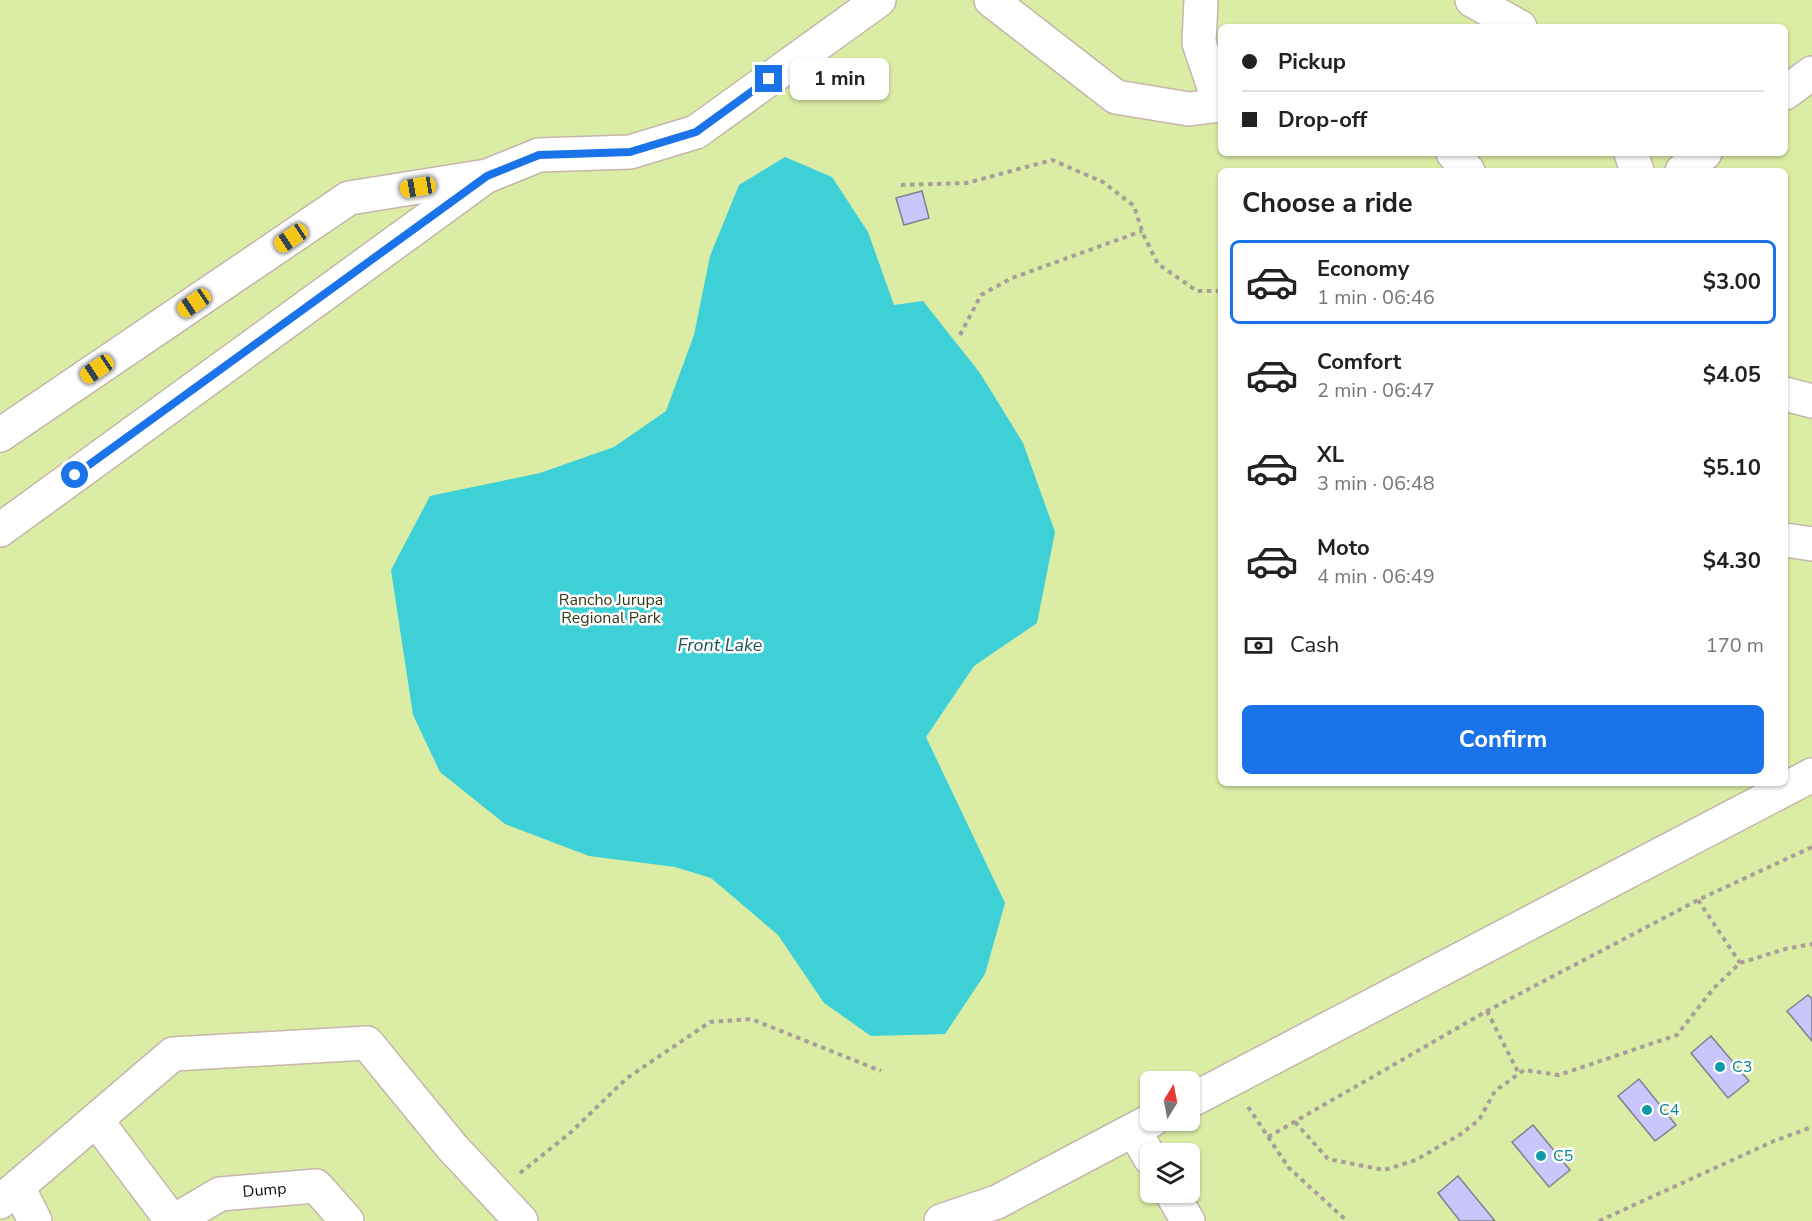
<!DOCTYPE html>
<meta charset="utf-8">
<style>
:root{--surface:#fff;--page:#f2f2f2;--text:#222;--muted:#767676;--line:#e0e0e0;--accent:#1a73e8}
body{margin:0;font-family:"Nunito Sans",sans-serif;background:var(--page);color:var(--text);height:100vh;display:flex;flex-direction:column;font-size:22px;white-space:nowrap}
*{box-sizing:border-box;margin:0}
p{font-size:20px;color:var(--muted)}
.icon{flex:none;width:33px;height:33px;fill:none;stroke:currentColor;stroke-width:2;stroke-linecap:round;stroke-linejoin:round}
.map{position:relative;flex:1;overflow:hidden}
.sheet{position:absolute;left:1218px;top:168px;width:570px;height:618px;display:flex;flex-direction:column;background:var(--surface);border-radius:9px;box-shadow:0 2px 4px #0004}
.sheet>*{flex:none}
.hud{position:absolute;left:1218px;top:24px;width:570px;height:132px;border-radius:9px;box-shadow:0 2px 4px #0004;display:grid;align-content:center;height:132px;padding:0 24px;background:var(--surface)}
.needle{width:39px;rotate:10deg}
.controls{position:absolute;left:1140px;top:1071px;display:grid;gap:12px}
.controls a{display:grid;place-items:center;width:60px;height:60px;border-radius:9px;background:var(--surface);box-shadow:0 2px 4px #0004;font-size:30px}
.end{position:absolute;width:27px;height:27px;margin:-14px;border:8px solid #1a73e8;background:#fff;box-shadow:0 0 0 3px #fff}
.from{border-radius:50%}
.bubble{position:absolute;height:42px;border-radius:9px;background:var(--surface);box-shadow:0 2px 4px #0004;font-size:20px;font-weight:700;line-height:42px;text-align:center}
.car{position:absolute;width:18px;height:36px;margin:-18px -9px;border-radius:8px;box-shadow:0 0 4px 2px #0007;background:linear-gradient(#f5c518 24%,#345 0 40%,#f5c518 0 76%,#345 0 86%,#f5c518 0)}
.hud b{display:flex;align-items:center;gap:21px;height:57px;font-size:22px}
.hud b+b{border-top:2px solid var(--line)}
.hud i{width:15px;height:15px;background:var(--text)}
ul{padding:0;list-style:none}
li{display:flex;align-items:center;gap:18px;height:84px;margin:0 12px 9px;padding:0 12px;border:3px solid transparent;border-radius:9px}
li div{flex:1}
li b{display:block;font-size:22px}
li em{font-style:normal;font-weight:700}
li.current{border-color:var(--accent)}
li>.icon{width:54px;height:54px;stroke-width:1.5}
h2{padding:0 24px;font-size:27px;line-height:72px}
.pay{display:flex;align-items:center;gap:15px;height:66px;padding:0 24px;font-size:22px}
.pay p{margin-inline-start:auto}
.cta{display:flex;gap:12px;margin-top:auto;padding:12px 24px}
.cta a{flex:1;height:69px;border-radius:9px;background:var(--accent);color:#fff;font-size:24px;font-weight:700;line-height:69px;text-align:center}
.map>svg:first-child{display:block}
</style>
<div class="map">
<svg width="1812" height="1221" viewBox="0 0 1812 1221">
<rect width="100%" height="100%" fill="#fcf0ea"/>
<path fill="#dbeca5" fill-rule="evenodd" d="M 0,0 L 1812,0 L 1812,1221 L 0,1221 ZM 1221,27 L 1785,27 L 1785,153 L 1221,153 ZM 1221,171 L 1785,171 L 1785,783 L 1221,783 ZM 1150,1082 L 1190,1082 L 1190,1120 L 1150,1120 ZM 1150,1154 L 1190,1154 L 1190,1192 L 1150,1192 Z"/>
<path fill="#3dd0d6" d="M 785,157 L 832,177 L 868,232 L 894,305 L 923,301 L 980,373 L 1023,443 L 1055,532 L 1037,623 L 974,666 L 926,737 L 1005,903 L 985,974 L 945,1034 L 871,1036 L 824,1003 L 778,935 L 711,878 L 675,867 L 589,856 L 505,824 L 440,772 L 413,715 L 391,570 L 430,496 L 540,473 L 614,447 L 666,411 L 694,335 L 710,256 L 739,185 Z"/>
<g fill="#c8c6fa" stroke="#808091" stroke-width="1.5">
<path d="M 922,191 L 929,218 L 904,225 L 896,198 Z"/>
<path d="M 1808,995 L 1812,999 L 1812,1041 L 1787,1011 Z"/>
<path d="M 1711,1036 L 1749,1081 L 1728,1098 L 1691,1053 Z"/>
<path d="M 1639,1079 L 1676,1125 L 1655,1141 L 1618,1096 Z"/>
<path d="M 1533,1125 L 1570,1170 L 1549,1187 L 1512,1142 Z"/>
<path d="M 1458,1176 L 1495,1221 L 1460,1221 L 1438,1193 Z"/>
</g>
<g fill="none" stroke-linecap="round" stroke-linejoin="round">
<defs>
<g id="minor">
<path d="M 991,0 L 1116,97 L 1189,109 L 1221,105"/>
<path d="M 1201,0 L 1199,43 L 1220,105"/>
<path d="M 1472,0 L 1520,27"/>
<path d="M 1785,93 L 1812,73"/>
<path d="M 1453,153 L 1468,171"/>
<path d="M 1631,153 L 1637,171"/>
<path d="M 1682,171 L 1705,153"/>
<path d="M 1785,394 L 1812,401"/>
<path d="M 0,435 L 349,198 L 487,176 L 539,155 L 630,152 L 696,132 L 879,0"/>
<path d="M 0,530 L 481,180"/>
<path d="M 1785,540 L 1812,544"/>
<path d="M 1190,1101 L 1812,775"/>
<path d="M 96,1120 L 172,1221"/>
<path d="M 1134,1130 L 1150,1158"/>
<path d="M 18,1187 L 35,1221"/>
<path d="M 1171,1192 L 1188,1221"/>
<path d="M 0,1202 L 173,1054 L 367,1043 L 452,1147 L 521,1221"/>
<path id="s1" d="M 174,1221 L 220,1194 L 316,1186 L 347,1221"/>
<path d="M 941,1221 L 997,1202 L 1152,1120"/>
</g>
</defs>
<use href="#minor" stroke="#c7b5ab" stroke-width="36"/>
<g stroke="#a89e99" stroke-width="4" stroke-dasharray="4.5 4.5" stroke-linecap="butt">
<path d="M 901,185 L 967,183 L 1052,160 L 1103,182 L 1134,206 L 1143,234 L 1158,264 L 1197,291 L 1221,291"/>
<path d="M 960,335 L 981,295 L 1012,278 L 1142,231"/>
<path d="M 1698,900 L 1740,963"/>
<path d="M 1487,1011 L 1519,1074"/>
<path d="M 1248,1107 L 1289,1168 L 1347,1221"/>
<path d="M 1295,1122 L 1328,1159 L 1384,1170 L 1416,1160 L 1461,1134 L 1479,1120 L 1495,1091 L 1524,1070 L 1559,1075 L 1677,1035 L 1713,989 L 1740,963 L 1785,949 L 1812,944"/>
<path d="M 1268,1137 L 1487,1011 L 1698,900 L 1812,847"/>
<path d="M 520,1173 L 570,1133 L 627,1078 L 710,1022 L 751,1019 L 881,1071"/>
<path d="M 1599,1221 L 1774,1141 L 1812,1127"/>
</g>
<use href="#minor" stroke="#fff" stroke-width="33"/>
</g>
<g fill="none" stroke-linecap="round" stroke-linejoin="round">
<path stroke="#1a73e8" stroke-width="8" d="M 75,475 L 487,176 L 539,155 L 630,152 L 696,132 L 769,79"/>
</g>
<g fill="#0f9aa8" stroke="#fff" stroke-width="2">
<circle cx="1720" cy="1067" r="6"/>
<circle cx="1647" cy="1110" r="6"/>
<circle cx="1541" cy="1156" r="6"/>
</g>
<g text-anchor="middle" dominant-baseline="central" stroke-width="5" stroke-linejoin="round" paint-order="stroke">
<g font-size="16" fill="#323912" stroke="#fff">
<text x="611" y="600">Rancho Jurupa<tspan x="611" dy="18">Regional Park</tspan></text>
</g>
<g font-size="16" fill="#0d838f" stroke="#fff" text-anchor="start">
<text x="1732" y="1067">C3</text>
<text x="1659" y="1110">C4</text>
<text x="1553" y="1156">C5</text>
</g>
<g font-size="16" fill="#150f0c" stroke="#fff">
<text stroke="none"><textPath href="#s1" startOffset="98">Dump</textPath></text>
</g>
<g font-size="18" font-style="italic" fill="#195557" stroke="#fff">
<text x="720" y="645">Front Lake</text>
</g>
</g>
</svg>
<div class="controls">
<a><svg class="needle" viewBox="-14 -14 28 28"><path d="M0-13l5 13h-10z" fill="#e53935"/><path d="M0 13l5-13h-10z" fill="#767676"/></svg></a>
<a><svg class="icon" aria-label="layers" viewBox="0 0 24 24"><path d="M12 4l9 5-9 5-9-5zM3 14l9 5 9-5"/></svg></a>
</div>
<i class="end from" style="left:75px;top:475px"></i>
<i class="end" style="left:769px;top:79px"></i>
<div class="bubble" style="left:790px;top:58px;width:99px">1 min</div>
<i class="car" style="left:418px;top:187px;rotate:261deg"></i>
<i class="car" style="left:291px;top:238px;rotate:236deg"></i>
<i class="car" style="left:194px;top:303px;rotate:236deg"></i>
<i class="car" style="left:97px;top:369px;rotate:236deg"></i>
<div class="hud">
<b><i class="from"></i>Pickup</b>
<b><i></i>Drop-off</b>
</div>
<section class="sheet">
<h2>Choose a ride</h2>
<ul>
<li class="current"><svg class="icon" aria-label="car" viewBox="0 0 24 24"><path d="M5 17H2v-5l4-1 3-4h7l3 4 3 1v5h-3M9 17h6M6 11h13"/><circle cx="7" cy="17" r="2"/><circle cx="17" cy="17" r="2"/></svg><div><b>Economy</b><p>1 min · 06:46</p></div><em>$3.00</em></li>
<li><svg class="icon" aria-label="car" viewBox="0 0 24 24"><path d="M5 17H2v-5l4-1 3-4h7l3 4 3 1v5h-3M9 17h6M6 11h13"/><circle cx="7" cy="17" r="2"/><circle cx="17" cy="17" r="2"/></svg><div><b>Comfort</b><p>2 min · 06:47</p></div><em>$4.05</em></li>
<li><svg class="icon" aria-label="car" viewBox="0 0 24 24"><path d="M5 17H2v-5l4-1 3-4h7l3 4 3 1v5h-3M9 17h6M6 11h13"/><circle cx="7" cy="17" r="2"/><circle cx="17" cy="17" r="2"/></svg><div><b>XL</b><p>3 min · 06:48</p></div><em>$5.10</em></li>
<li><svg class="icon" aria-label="car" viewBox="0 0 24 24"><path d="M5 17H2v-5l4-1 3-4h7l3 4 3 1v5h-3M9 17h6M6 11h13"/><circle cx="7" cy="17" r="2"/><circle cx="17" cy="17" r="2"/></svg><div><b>Moto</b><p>4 min · 06:49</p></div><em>$4.30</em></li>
</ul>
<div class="pay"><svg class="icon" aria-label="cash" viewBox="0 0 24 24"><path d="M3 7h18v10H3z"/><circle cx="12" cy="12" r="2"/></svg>Cash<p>170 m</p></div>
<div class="cta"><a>Confirm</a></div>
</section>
</div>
